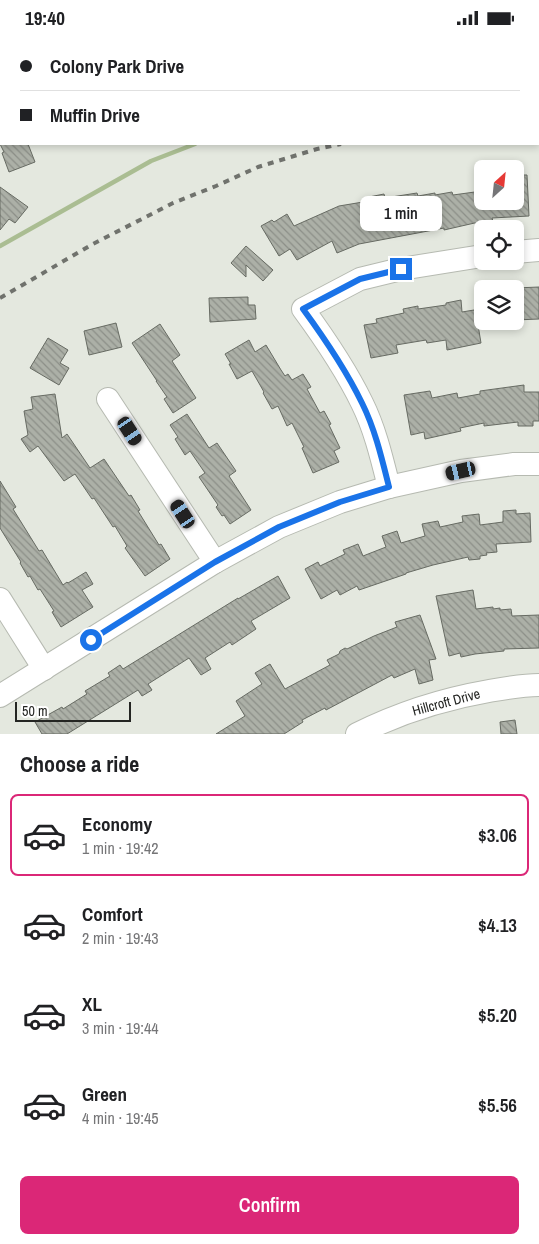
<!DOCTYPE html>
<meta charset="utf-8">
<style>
:root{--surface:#fff;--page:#f2f2f2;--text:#202124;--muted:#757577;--line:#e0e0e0;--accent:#db2777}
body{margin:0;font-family:"Archivo Narrow",sans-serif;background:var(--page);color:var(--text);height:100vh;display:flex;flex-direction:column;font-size:19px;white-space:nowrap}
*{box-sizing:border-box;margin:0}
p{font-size:16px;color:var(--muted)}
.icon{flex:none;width:28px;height:28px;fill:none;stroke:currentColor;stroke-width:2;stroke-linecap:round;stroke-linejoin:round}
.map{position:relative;height:699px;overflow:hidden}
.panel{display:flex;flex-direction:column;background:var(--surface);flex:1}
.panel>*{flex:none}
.guide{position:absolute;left:0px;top:0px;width:540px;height:110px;box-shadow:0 2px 8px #0003;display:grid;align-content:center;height:110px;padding:0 20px;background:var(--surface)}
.needle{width:32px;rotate:27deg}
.controls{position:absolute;left:474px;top:125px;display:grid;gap:10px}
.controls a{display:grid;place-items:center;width:50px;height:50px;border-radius:8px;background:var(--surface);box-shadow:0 2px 8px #0003;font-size:25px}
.scale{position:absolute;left:15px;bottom:12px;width:116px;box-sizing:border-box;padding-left:5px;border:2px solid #242522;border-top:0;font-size:14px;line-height:18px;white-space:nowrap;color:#242522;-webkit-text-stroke:4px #fff;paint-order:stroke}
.end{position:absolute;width:22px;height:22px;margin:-11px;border:6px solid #1a73e8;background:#fff;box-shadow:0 0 0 2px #fff}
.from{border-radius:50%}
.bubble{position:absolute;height:35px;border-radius:8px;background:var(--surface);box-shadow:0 2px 8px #0003;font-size:16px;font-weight:600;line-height:35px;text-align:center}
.car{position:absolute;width:15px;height:30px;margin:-15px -8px;border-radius:6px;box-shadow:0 0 4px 1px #0007;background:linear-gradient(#222 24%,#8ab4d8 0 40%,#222 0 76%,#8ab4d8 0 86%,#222 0)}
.guide b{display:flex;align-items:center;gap:18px;height:48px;font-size:19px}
.guide b+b{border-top:1px solid var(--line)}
.guide i{width:12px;height:12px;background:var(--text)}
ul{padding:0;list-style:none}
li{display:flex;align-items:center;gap:15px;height:82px;margin:0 10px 8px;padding:0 10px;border:2px solid transparent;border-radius:8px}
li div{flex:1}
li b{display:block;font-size:19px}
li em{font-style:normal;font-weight:600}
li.on{border-color:var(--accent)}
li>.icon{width:45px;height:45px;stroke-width:1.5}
h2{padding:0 20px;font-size:22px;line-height:60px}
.action{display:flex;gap:10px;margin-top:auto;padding:10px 20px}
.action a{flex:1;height:58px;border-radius:8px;background:var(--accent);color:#fff;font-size:20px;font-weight:600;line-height:58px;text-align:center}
.status{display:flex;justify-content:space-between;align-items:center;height:35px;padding:0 25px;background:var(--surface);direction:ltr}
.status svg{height:14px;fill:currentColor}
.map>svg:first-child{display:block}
</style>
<div class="status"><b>19:40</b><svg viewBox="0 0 49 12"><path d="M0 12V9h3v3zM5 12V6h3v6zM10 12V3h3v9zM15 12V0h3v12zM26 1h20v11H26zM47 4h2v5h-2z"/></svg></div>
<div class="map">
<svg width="539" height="699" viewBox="0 0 539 699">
<defs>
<pattern id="building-back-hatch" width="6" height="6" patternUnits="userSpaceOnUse" patternTransform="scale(1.25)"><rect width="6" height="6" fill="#acb0a7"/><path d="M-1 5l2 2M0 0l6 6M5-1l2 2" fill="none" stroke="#8c8f88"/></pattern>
</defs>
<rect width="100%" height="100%" fill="#e4e8df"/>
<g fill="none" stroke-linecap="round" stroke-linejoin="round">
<g stroke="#aabd92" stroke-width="4.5">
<path d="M 404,1 L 405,0"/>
<path d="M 0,211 L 151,126 L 195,109"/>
</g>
</g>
<g fill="url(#building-back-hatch)" stroke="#676b63">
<path d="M 0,109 L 28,109 L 35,127 L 9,137 L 2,118 L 4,117 Z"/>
<path d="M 515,140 L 527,140 L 529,181 L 492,183 L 493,186 L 479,188 L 479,187 L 444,195 L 444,193 L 359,209 L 337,218 L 332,206 L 297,225 L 290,214 L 279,221 L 261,191 L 272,185 L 274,187 L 287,179 L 294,191 L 339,171 L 363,167 L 363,165 L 370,164 L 369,162 L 384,159 L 385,163 L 417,158 L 418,161 L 435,158 L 435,160 L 452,157 L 453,160 L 482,156 L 482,166 L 515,166 Z"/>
<path d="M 0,152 L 28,172 L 15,188 L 9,184 L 0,195 Z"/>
<path d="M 246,211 L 273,235 L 263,246 L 246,230 L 246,242 L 231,228 Z"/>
<path d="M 539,252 L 539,284 L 515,285 L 515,253 Z"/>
<path d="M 248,262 L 248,270 L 255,270 L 256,284 L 210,287 L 209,263 Z"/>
<path d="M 461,265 L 462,277 L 474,275 L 475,278 L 476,278 L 481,308 L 447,315 L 446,305 L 427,308 L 426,305 L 396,310 L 398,318 L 371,323 L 364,290 L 377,288 L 376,284 L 404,278 L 403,274 L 418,271 L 418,274 L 446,270 L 446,268 Z"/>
<path d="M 116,288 L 122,312 L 89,320 L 84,296 Z"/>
<path d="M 160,289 L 180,320 L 172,326 L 196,363 L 173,378 L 164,364 L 167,362 L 156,346 L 157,346 L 132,308 Z"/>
<path d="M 48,303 L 68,315 L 60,328 L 69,333 L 59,350 L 30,333 Z"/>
<path d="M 249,305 L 255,317 L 266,310 L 281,335 L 285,341 L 288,339 L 292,345 L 303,339 L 311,352 L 307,354 L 320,378 L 324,376 L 331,389 L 329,390 L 340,413 L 334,416 L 339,427 L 313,438 L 302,413 L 304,412 L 292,388 L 287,391 L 278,371 L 272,374 L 263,358 L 264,357 L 252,336 L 237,344 L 229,329 L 231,329 L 225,319 Z"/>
<path d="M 524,350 L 524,357 L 539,357 L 539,386 L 533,386 L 533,391 L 518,391 L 518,387 L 484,391 L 484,388 L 460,393 L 461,396 L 425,404 L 424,397 L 411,400 L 404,360 L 430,356 L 432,363 L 457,358 L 458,363 L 480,359 L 480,356 Z"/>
<path d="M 55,359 L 62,403 L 67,399 L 90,433 L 104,424 L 129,461 L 131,460 L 140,475 L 138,476 L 159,510 L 161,509 L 170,524 L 145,541 L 125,513 L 127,511 L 115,491 L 113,492 L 94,463 L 92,464 L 75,439 L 64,446 L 38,411 L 30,417 L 21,404 L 28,400 L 24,376 L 33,374 L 31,362 Z"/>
<path d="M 187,379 L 209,413 L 217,408 L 236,436 L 229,441 L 251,475 L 230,489 L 224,480 L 222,481 L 216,472 L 218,470 L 199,442 L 205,438 L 190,416 L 185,420 L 175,404 L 178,402 L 170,390 Z"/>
<path d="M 0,446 L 16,472 L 13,474 L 39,516 L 42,515 L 63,550 L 67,547 L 68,548 L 86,537 L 93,549 L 82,555 L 93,572 L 61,592 L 52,577 L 54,576 L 40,554 L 38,555 L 30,541 L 28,542 L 20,528 L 21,527 L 0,493 Z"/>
<path d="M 516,475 L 516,479 L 530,478 L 531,507 L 496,509 L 497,517 L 486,518 L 487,520 L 480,521 L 480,524 L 469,525 L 468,522 L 433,530 L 406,538 L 406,539 L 359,555 L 357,551 L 340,560 L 337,555 L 321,564 L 305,534 L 318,527 L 320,531 L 345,519 L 343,515 L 358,509 L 363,521 L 386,512 L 382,501 L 397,496 L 401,508 L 425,501 L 422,489 L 438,486 L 440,492 L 463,487 L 462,481 L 479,479 L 480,490 L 503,487 L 503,476 Z"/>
<path d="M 278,541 L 290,563 L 251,586 L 256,594 L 232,610 L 230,607 L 205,623 L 211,634 L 201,640 L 189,623 L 148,649 L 152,655 L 142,661 L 138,655 L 67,699 L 42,699 L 35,687 L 62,672 L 63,674 L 87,659 L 85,656 L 110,641 L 108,638 L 120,630 L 123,634 L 238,563 L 238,564 Z"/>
<path d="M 473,555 L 476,574 L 493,572 L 493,574 L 500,573 L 500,575 L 511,574 L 512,581 L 539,580 L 539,613 L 504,614 L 504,616 L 475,619 L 461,622 L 460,618 L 449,621 L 436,561 Z"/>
<path d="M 420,580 L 436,624 L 429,625 L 433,645 L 419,649 L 415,634 L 394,643 L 392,640 L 326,675 L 325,673 L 302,685 L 303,687 L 284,699 L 216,699 L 245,681 L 236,666 L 262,649 L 255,638 L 270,629 L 285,654 L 330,630 L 327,625 L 339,619 L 340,616 L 345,613 L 347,614 L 374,601 L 397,592 L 395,587 Z"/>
<path d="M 515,685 L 517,699 L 501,699 L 500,687 Z"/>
</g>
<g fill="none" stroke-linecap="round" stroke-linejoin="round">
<defs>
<g id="minor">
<path d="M 98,0 L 99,1"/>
<path d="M 190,1 L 193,0"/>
<path d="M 515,217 L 539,215"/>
<path d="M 108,364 L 215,527"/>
<path d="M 389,452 C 382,424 375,394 362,368 C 346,335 325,304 303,274 L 360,244 L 401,234 L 482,221"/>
<path d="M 0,564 L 44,634"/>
<path d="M 0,661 L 215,527 L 279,492 L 340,467 L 389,452 L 461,436 L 514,429 L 539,429"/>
<path d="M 357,699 C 399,678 443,664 489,656 C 506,653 522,650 539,650"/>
</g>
</defs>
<use href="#minor" stroke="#b6bab1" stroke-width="24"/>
<use href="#minor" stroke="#fff" stroke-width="22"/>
<path stroke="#70726d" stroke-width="4" stroke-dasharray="6 6" stroke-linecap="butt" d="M 0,263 L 93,209 L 173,168 L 216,151 L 258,132 L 317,114 L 341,109"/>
</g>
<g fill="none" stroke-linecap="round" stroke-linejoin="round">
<path stroke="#1a73e8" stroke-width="6" d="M 91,605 L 215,527 L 279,492 L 340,467 L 389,452 C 382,424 375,394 362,368 C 346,335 325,304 303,274 L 360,244 L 401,234"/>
</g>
<g text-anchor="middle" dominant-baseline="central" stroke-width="4.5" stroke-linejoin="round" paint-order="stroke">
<g font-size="14" fill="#242522" stroke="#fff">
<text transform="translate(446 667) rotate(-15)">Hillcroft Drive</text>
</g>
</g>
</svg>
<div class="controls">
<a><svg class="needle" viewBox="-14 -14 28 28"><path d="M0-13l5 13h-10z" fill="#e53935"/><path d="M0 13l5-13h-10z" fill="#757577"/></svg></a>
<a><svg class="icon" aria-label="locate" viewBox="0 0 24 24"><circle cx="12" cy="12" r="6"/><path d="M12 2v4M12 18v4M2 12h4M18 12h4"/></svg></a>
<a><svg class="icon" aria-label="layers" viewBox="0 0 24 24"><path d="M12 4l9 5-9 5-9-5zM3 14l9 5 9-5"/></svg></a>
</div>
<div class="scale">50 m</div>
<i class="end from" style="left:91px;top:605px"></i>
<i class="end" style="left:401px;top:234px"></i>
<div class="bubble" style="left:360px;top:161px;width:82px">1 min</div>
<i class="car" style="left:130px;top:396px;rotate:147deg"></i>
<i class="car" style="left:461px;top:436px;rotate:257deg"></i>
<i class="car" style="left:183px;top:479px;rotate:327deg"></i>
<div class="guide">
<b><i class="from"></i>Colony Park Drive</b>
<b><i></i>Muffin Drive</b>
</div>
</div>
<section class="panel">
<h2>Choose a ride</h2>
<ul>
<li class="on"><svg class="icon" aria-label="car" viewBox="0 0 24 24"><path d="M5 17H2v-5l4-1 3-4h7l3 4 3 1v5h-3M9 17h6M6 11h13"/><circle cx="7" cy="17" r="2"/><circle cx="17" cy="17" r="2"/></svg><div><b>Economy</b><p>1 min · 19:42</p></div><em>$3.06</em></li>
<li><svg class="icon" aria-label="car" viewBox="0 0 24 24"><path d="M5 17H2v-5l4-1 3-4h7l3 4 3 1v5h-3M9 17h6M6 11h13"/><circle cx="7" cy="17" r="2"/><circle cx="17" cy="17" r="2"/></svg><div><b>Comfort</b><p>2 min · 19:43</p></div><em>$4.13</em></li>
<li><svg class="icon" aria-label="car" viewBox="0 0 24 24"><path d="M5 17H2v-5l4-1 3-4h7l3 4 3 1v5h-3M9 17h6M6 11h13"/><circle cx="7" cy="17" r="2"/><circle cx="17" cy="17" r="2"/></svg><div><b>XL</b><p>3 min · 19:44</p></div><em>$5.20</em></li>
<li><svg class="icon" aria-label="car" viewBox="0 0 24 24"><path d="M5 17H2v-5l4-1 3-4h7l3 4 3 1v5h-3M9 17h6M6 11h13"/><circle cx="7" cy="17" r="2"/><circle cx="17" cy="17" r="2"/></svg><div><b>Green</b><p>4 min · 19:45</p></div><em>$5.56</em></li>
</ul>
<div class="action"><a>Confirm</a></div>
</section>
